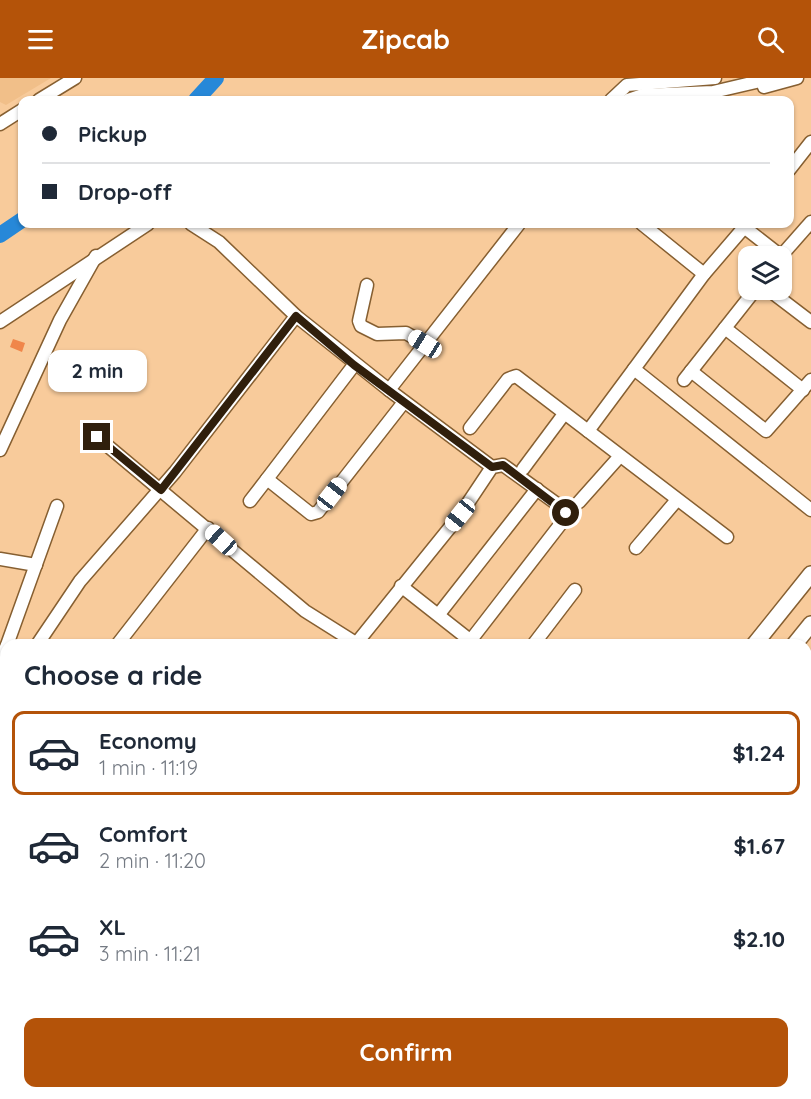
<!DOCTYPE html>
<meta charset="utf-8">
<style>
:root{--surface:#fff;--page:#f2f2f3;--text:#1f2937;--muted:#747a83;--line:#e0e1e3;--accent:#b45309}
body{margin:0;font-family:Quicksand,sans-serif;background:var(--page);color:var(--text);height:100vh;display:flex;flex-direction:column;font-size:22px;white-space:nowrap}
*{box-sizing:border-box;margin:0}
p{font-size:20px;color:var(--muted)}
.icon{flex:none;width:33px;height:33px;fill:none;stroke:currentColor;stroke-width:2;stroke-linecap:round;stroke-linejoin:round}
.map{position:relative;flex:1;overflow:hidden}
.panel{position:absolute;left:0px;top:561px;width:812px;height:460px;display:flex;flex-direction:column;background:var(--surface);border-radius:18px 18px 0 0;box-shadow:0 2px 4px #0004}
.panel>*{flex:none}
.top-card{position:absolute;left:18px;top:18px;width:776px;height:132px;border-radius:12px;box-shadow:0 2px 4px #0004;display:grid;align-content:center;height:132px;padding:0 24px;background:var(--surface)}
.buttons{position:absolute;left:738px;top:168px;display:grid;gap:12px}
.buttons a{display:grid;place-items:center;width:54px;height:54px;border-radius:12px;background:var(--surface);box-shadow:0 2px 4px #0004;font-size:30px}
.end{position:absolute;width:27px;height:27px;margin:-14px;border:8px solid #301f0c;background:#fff;box-shadow:0 0 0 3px #fff}
.from{border-radius:50%}
.bubble{position:absolute;height:42px;border-radius:12px;background:var(--surface);box-shadow:0 2px 4px #0004;font-size:20px;font-weight:700;line-height:42px;text-align:center}
.car{position:absolute;width:18px;height:36px;margin:-18px -9px;border-radius:8px;box-shadow:0 0 4px 2px #0007;background:linear-gradient(#fff 24%,#345 0 40%,#fff 0 76%,#345 0 86%,#fff 0)}
.top-card b{display:flex;align-items:center;gap:21px;height:57px;font-size:22px}
.top-card b+b{border-top:2px solid var(--line)}
.top-card i{width:15px;height:15px;background:var(--text)}
ul{padding:0;list-style:none}
li{display:flex;align-items:center;gap:18px;height:84px;margin:0 12px 9px;padding:0 12px;border:3px solid transparent;border-radius:12px}
li div{flex:1}
li b{display:block;font-size:22px}
li em{font-style:normal;font-weight:700}
li.selected{border-color:var(--accent)}
li>.icon{width:54px;height:54px;stroke-width:1.5}
h2{padding:0 24px;font-size:27px;line-height:72px}
.primary-button{display:flex;gap:12px;margin-top:auto;padding:12px 24px}
.primary-button a{flex:1;height:69px;border-radius:12px;background:var(--accent);color:#fff;font-size:24px;font-weight:700;line-height:69px;text-align:center}
header{display:flex;justify-content:space-between;align-items:center;height:78px;padding:0 24px;background:var(--accent);color:#fff;font-size:27px;font-weight:700}
.map>svg:first-child{display:block}
</style>
<header><svg class="icon" aria-label="menu" viewBox="0 0 24 24"><path d="M4 6h16M4 12h16M4 18h16"/></svg>Zipcab<svg class="icon" aria-label="search" viewBox="0 0 24 24"><circle cx="10" cy="10" r="6"/><path d="M15 15l6 6"/></svg></header>
<div class="map">
<svg width="811" height="1021" viewBox="0 0 811 1021">
<rect width="100%" height="100%" fill="#f8cb9b"/>
<g fill="#f1bf89">
<path d="M 0,0 L 51,0 L 6,27 L 0,24 Z"/>
<path d="M 23,1016 L 314,1016 L 309,1021 L 19,1021 Z"/>
</g>
<g fill="none" stroke-linecap="round" stroke-linejoin="round">
<g stroke="#2788d8" stroke-width="16">
<path d="M 196,22 L 216,0"/>
<path d="M 0,157 L 22,142"/>
</g>
</g>
<path fill="#f0864a" d="M 13,261 L 25,265 L 22,274 L 10,269 Z"/>
<g fill="none" stroke-linecap="round" stroke-linejoin="round">
<defs>
<g id="minor">
<path d="M 764,9 L 797,0"/>
<path d="M 39,22 L 75,0"/>
<path d="M 611,22 L 627,7 L 715,0"/>
<path d="M 628,22 L 643,17 L 713,14 L 773,0"/>
<path d="M 0,46 L 22,32"/>
<path d="M 789,92 L 811,64"/>
<path d="M 191,146 L 219,164 L 296,238 L 389,312"/>
<path d="M 642,146 L 704,196"/>
<path d="M 747,146 L 704,196 L 634,291 L 811,432"/>
<path d="M 744,149 L 781,178"/>
<path d="M 781,178 L 811,144"/>
<path d="M 367,207 L 359,243 L 361,248 L 377,256 L 406,255 L 425,266"/>
<path d="M 755,212 L 725,250 L 803,312"/>
<path d="M 769,212 L 811,244"/>
<path d="M 0,244 L 148,146"/>
<path d="M 354,287 L 267,401 L 311,436 L 318,434 L 404,324"/>
<path d="M 691,293 L 766,353 L 811,302"/>
<path d="M 684,302 L 725,250"/>
<path d="M 470,350 L 508,301 L 516,298 L 727,459"/>
<path d="M 588,353 L 634,291"/>
<path d="M 97,359 L 305,533 L 359,567"/>
<path d="M 0,372 L 60,242 L 96,178"/>
<path d="M 492,389 L 389,312 L 519,146"/>
<path d="M 523,391 L 564,336"/>
<path d="M 250,423 L 267,401"/>
<path d="M 579,424 L 620,378"/>
<path d="M 636,470 L 676,423"/>
<path d="M 0,481 L 36,487"/>
<path d="M 401,508 L 476,567"/>
<path d="M 439,536 L 537,411"/>
<path d="M 7,567 L 57,428"/>
<path d="M 37,567 L 80,503 L 175,394 L 296,238"/>
<path d="M 117,567 L 208,450"/>
<path d="M 355,567 L 460,437 L 492,389 L 503,387 L 564,431 L 566,439 L 467,567"/>
<path d="M 533,567 L 575,512"/>
<path d="M 0,585 L 6,569"/>
<path d="M 806,635 L 811,628"/>
<path d="M 0,665 L 6,670"/>
<path d="M 806,753 L 811,757"/>
<path d="M 0,754 L 6,759"/>
<path d="M 0,839 L 6,843"/>
<path d="M 0,920 L 6,913"/>
<path d="M 699,1016 L 706,1021"/>
<path d="M 729,1016 L 736,1021"/>
<path d="M 39,1019 L 42,1021"/>
<path d="M 8,1021 L 12,1016"/>
<path d="M 292,1021 L 297,1016"/>
<path d="M 488,1021 L 492,1016"/>
<path d="M 547,1021 L 551,1016"/>
<path d="M 672,1021 L 676,1016"/>
</g>
<g id="major">
<path d="M 754,567 L 811,496"/>
<path d="M 794,567 L 811,546"/>
<path d="M 389,1021 L 393,1016"/>
<path d="M 429,1021 L 433,1016"/>
</g>
</defs>
<use href="#minor" stroke="#865f31" stroke-width="15"/>
<use href="#major" stroke="#865f31" stroke-width="18"/>
<use href="#minor" stroke="#fff" stroke-width="12"/>
<use href="#major" stroke="#fff" stroke-width="15"/>
</g>
<g fill="none" stroke-linecap="round" stroke-linejoin="round">
<path stroke="#301f0c" stroke-width="8" d="M 97,359 L 161,412 L 296,238 L 354,287 L 492,389 L 503,387 L 566,435"/>
</g>
</svg>
<div class="buttons">
<a><svg class="icon" aria-label="layers" viewBox="0 0 24 24"><path d="M12 4l9 5-9 5-9-5zM3 14l9 5 9-5"/></svg></a>
</div>
<i class="end from" style="left:566px;top:435px"></i>
<i class="end" style="left:97px;top:359px"></i>
<div class="bubble" style="left:48px;top:272px;width:99px">2 min</div>
<i class="car" style="left:425px;top:266px;rotate:302deg"></i>
<i class="car" style="left:332px;top:416px;rotate:38deg"></i>
<i class="car" style="left:460px;top:437px;rotate:219deg"></i>
<i class="car" style="left:221px;top:462px;rotate:312deg"></i>
<div class="top-card">
<b><i class="from"></i>Pickup</b>
<b><i></i>Drop-off</b>
</div>
<section class="panel">
<h2>Choose a ride</h2>
<ul>
<li class="selected"><svg class="icon" aria-label="car" viewBox="0 0 24 24"><path d="M5 17H2v-5l4-1 3-4h7l3 4 3 1v5h-3M9 17h6M6 11h13"/><circle cx="7" cy="17" r="2"/><circle cx="17" cy="17" r="2"/></svg><div><b>Economy</b><p>1 min · 11:19</p></div><em>$1.24</em></li>
<li><svg class="icon" aria-label="car" viewBox="0 0 24 24"><path d="M5 17H2v-5l4-1 3-4h7l3 4 3 1v5h-3M9 17h6M6 11h13"/><circle cx="7" cy="17" r="2"/><circle cx="17" cy="17" r="2"/></svg><div><b>Comfort</b><p>2 min · 11:20</p></div><em>$1.67</em></li>
<li><svg class="icon" aria-label="car" viewBox="0 0 24 24"><path d="M5 17H2v-5l4-1 3-4h7l3 4 3 1v5h-3M9 17h6M6 11h13"/><circle cx="7" cy="17" r="2"/><circle cx="17" cy="17" r="2"/></svg><div><b>XL</b><p>3 min · 11:21</p></div><em>$2.10</em></li>
</ul>
<div class="primary-button"><a>Confirm</a></div>
</section>
</div>
